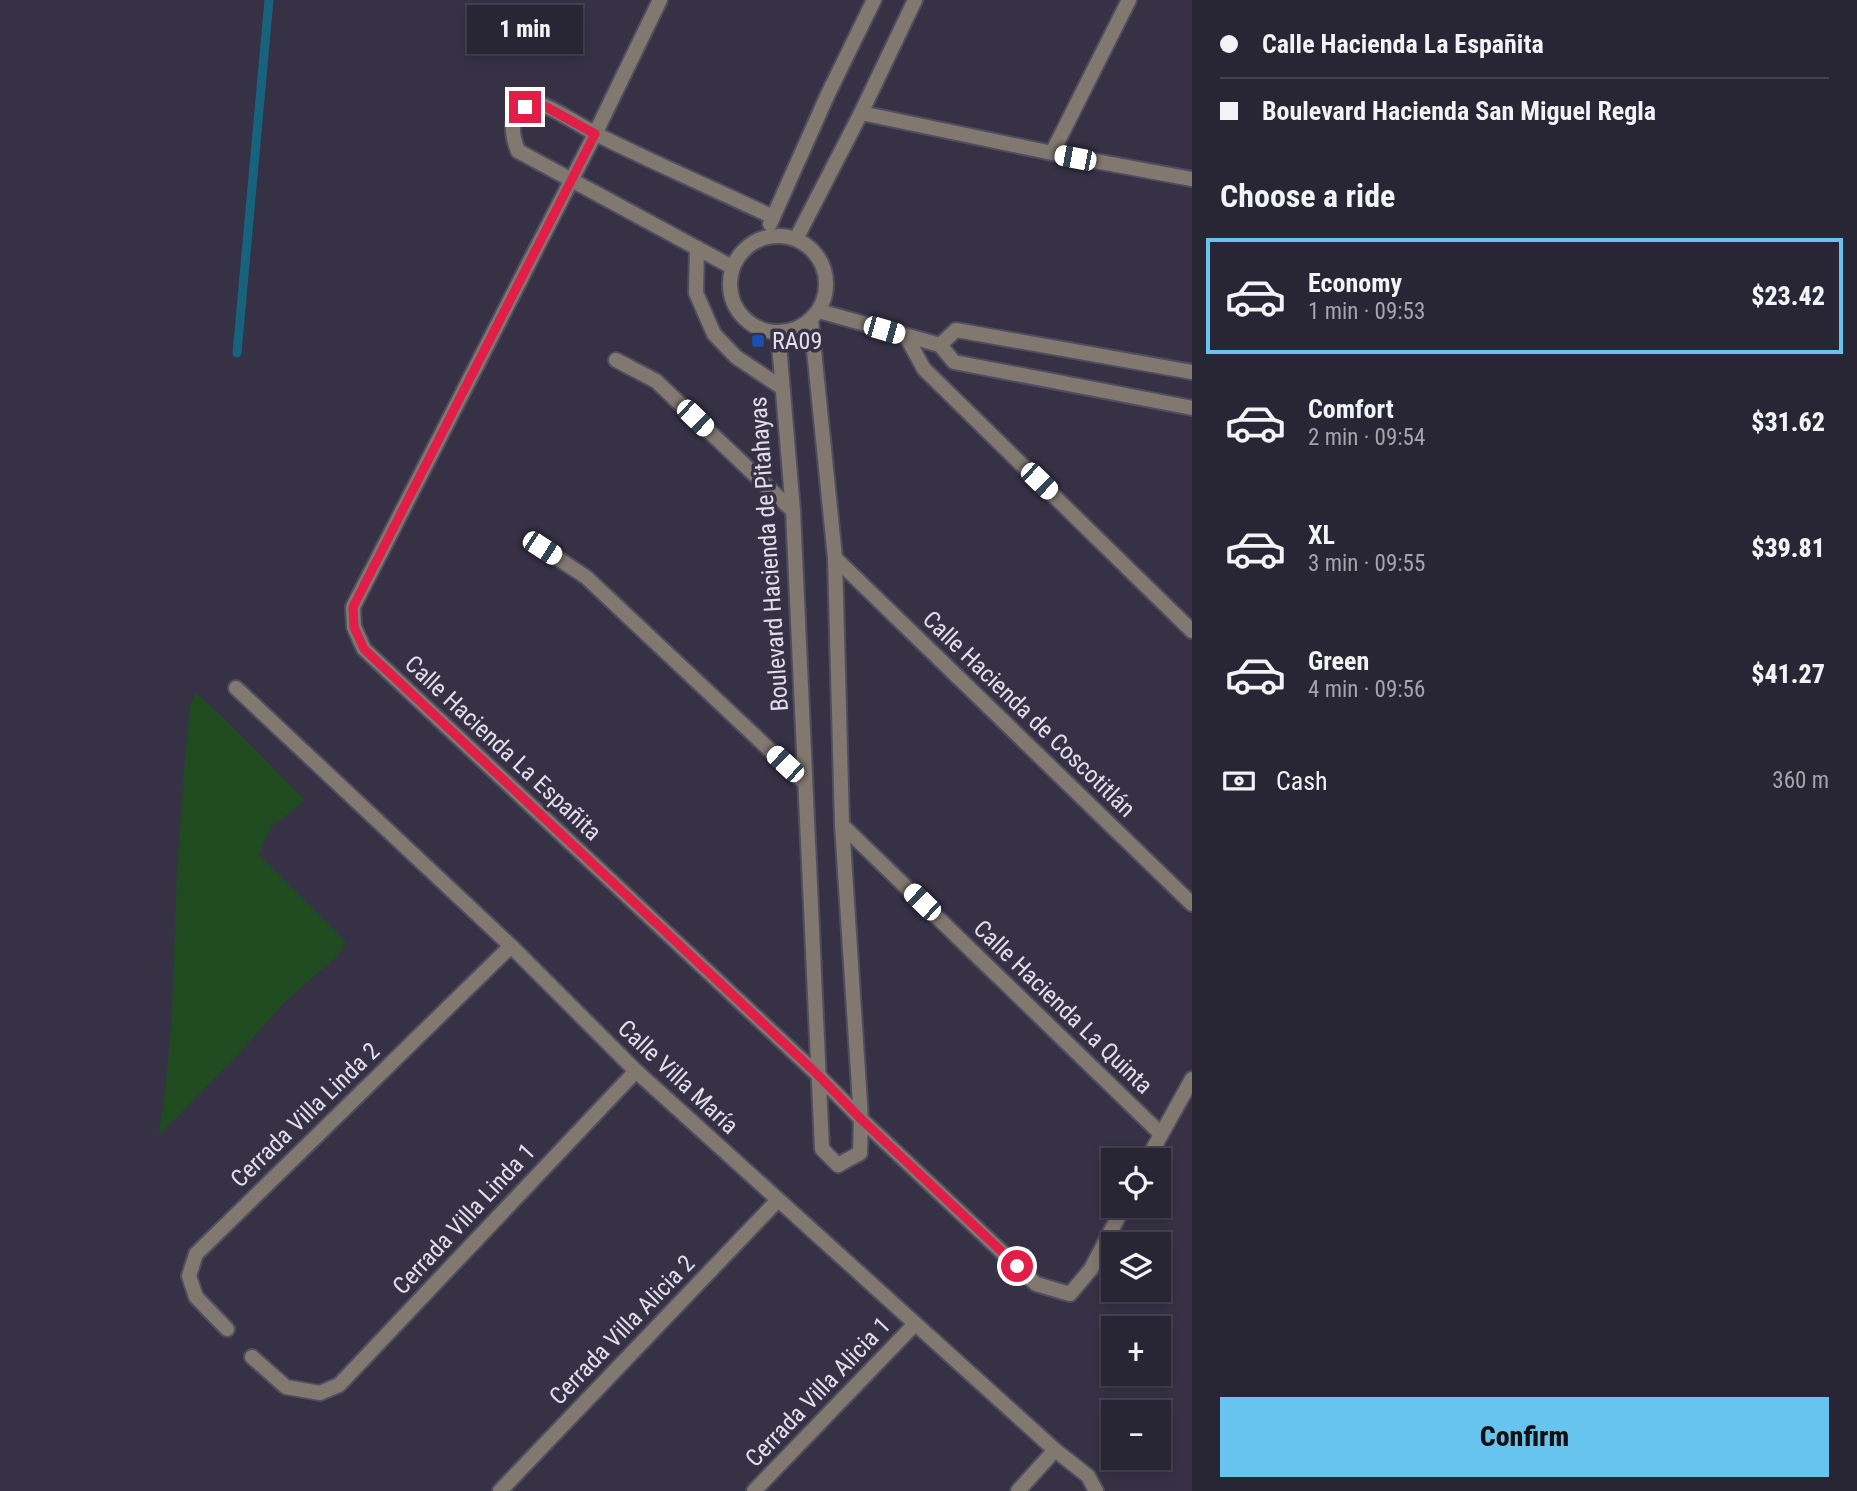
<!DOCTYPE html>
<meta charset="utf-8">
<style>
:root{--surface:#282534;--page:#343140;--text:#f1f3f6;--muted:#a5a5ac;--line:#44424f;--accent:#66c4ef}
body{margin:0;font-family:"Roboto Condensed",sans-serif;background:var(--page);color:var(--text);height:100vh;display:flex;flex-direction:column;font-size:26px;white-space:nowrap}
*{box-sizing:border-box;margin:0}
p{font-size:23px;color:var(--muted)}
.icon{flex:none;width:38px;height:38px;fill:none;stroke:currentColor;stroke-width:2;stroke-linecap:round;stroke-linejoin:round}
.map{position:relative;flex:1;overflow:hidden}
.details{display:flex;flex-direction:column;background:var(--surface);width:665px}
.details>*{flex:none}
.banner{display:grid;align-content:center;height:154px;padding:0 28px;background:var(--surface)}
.tools{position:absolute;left:1101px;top:1148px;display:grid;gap:14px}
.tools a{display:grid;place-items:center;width:70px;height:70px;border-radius:0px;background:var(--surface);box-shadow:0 4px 10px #0003,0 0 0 2px var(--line);font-size:35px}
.end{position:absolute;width:32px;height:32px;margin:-16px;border:9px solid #e11d48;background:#fff;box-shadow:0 0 0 4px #fff}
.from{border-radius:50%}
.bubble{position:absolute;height:49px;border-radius:0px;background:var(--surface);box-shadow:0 4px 10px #0003,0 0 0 2px var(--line);font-size:23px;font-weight:800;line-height:49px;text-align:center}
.car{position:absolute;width:21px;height:42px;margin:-21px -10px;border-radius:9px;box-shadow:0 0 5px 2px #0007;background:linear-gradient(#fff 24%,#345 0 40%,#fff 0 76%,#345 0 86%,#fff 0)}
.banner b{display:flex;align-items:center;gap:24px;height:66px;font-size:26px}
.banner b+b{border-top:2px solid var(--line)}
.banner i{width:18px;height:18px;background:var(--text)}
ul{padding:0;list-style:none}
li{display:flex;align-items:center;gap:21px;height:116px;margin:0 14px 10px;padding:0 14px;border:4px solid transparent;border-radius:0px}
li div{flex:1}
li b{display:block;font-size:26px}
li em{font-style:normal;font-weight:800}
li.active{border-color:var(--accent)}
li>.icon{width:63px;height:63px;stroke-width:1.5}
h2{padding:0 28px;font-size:32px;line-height:84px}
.pay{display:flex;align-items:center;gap:18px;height:77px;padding:0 28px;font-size:26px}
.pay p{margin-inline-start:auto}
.primary-button{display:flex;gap:14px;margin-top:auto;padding:14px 28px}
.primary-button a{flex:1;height:80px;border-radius:0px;background:var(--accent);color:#111;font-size:28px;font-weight:800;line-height:80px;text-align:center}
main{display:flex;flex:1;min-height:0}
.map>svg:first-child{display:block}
</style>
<main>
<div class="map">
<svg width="1192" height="1491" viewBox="0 0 1192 1491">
<rect width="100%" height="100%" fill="#363145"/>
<path fill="#204b21" d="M 196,693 C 234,726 268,764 305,800 L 269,829 L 259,855 L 347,943 L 337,956 L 285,1002 L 233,1060 L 158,1136 C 174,1050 173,962 177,874 C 180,817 185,760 190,704 Z"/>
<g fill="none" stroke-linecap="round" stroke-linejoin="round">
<path stroke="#17627d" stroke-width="9" d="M 237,353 L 269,0"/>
<defs>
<g id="minor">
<path d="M 660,0 L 595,134 L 353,607 L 354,627 L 364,649 L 818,1075 L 861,1119 L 1036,1284 L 1070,1294 L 1091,1269 L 1124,1206"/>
<path d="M 861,113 L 1052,153 L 1192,179"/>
<path d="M 1052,153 L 1129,0"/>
<path d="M 770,224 L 828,94 L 874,0"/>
<circle cx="778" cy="284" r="48"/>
<path d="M 796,239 L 861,113 L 915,0"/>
<path d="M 697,248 L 696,293 L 714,334 L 736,357 L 781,387"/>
<path d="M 732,267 L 518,151 C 510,131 508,103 539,104 C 549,105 584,128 596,134 C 654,163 714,189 773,217"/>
<path d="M 819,311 L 940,345 L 954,362 L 1192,408"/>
<path d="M 778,332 L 793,511 L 822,1149 L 838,1165 L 860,1153 L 861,1119 L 842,825 L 835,558 L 811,320"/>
<path d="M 906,336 L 924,369 L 1192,631"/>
<path d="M 940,345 L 956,330 L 1192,372"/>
<path d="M 616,360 L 656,381 L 793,511"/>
<path d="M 542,548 L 586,577 L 805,783"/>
<path d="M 835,558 L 1192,904"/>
<path d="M 236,688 L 511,946 L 636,1071 L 1055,1450 L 1088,1476 L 1096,1491"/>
<path d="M 842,825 L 1161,1134"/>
<path d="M 1147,1160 L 1192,1079"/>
<path d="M 227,1329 L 196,1297 L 189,1276 L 196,1254 L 511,946"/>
<path d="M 252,1357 L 286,1387 L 320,1393 L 339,1385 L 636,1071"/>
<path d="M 500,1491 L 778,1200"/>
<path d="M 754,1491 L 915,1324"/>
<path d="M 1018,1491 L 1055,1450"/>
</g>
</defs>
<use href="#minor" stroke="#514d60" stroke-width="18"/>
<use href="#minor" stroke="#817870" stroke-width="14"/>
</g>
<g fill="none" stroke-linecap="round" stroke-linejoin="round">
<path stroke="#e11d48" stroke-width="9" d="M 525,107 L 541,104 L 595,134 L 353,607 L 354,627 L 364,649 L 818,1075 L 861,1119 L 1017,1266"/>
</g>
<rect fill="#1a4fb4" stroke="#363145" stroke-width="2.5" x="751" y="334" width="14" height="14" rx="3.5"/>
<g text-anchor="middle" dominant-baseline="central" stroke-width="7" stroke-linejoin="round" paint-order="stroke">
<g font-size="24" fill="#e1dfec" stroke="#363145" text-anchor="start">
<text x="772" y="341">RA09</text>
</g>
<g font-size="24" fill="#e1dfec" stroke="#363145">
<text transform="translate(769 554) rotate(-94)">Boulevard Hacienda de Pitahayas</text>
<text transform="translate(1029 714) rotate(44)">Calle Hacienda de Coscotitlán</text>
<text transform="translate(503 748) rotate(43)">Calle Hacienda La Españita</text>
<text transform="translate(1063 1007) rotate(44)">Calle Hacienda La Quinta</text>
<text transform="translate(678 1077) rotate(43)">Calle Villa María</text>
<text transform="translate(305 1115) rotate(-44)">Cerrada Villa Linda 2</text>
<text transform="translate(464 1219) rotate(-47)">Cerrada Villa Linda 1</text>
<text transform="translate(622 1330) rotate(-46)">Cerrada Villa Alicia 2</text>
<text transform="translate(818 1392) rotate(-46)">Cerrada Villa Alicia 1</text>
</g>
</g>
</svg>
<div class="tools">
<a><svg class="icon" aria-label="locate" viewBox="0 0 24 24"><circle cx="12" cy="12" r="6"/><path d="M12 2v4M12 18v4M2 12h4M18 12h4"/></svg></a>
<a><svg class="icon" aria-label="layers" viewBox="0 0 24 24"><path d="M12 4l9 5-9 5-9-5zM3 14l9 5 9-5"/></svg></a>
<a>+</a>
<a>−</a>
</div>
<i class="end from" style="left:1017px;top:1266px"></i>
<i class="end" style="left:525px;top:107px"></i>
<div class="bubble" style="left:467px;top:5px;width:116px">1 min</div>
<i class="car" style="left:1075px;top:158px;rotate:281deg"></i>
<i class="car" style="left:884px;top:330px;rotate:106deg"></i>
<i class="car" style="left:695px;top:418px;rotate:134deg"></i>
<i class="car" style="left:1039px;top:481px;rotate:134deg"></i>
<i class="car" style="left:542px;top:548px;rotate:123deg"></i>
<i class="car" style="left:785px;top:764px;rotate:313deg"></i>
<i class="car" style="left:922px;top:902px;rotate:314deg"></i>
</div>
<section class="details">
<div class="banner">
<b><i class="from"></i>Calle Hacienda La Españita</b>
<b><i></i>Boulevard Hacienda San Miguel Regla</b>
</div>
<h2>Choose a ride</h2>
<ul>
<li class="active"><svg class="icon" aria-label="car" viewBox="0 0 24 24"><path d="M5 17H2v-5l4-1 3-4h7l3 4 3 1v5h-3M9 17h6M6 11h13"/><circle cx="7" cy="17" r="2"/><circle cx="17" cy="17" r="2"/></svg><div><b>Economy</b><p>1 min · 09:53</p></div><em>$23.42</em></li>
<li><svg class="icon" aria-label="car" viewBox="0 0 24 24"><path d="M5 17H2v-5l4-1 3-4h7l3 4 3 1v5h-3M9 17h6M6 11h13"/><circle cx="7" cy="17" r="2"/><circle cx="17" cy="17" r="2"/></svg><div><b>Comfort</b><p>2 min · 09:54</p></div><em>$31.62</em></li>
<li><svg class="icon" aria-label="car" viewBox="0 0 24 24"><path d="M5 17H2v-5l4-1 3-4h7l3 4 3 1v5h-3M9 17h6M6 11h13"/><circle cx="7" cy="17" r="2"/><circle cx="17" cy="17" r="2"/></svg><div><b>XL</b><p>3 min · 09:55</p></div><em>$39.81</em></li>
<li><svg class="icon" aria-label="car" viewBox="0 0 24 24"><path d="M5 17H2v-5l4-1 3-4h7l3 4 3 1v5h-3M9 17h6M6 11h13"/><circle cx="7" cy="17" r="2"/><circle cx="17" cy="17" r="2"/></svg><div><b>Green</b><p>4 min · 09:56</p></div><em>$41.27</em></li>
</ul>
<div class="pay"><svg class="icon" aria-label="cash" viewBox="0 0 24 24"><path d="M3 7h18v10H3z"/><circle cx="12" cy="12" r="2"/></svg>Cash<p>360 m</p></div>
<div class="primary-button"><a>Confirm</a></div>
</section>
</main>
